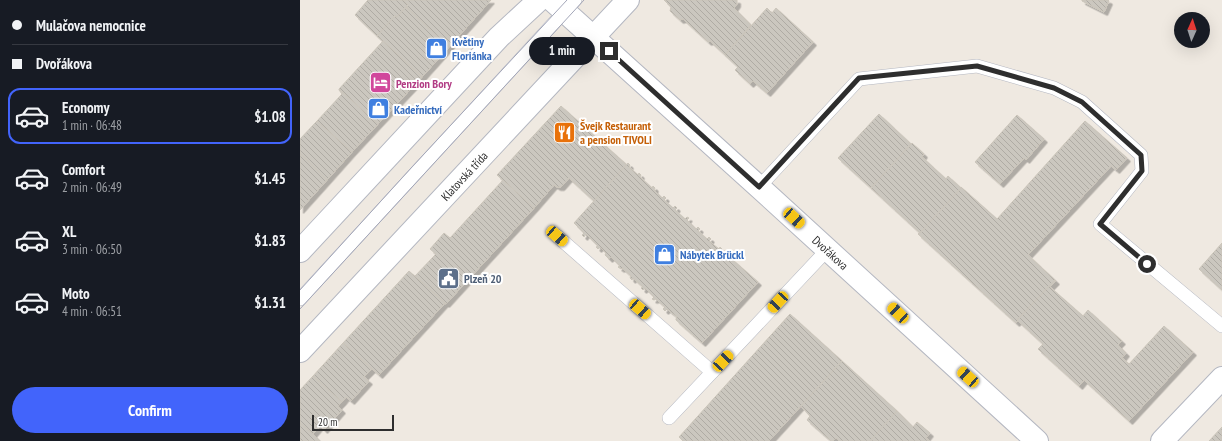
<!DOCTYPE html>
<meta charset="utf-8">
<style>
:root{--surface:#171b24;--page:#20242c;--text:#f1f3f6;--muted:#9ea1a6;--line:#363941;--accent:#4264fb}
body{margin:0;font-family:"PT Sans Narrow",sans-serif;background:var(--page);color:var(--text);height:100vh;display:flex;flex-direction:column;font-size:15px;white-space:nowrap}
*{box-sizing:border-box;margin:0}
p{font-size:13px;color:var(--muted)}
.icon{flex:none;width:22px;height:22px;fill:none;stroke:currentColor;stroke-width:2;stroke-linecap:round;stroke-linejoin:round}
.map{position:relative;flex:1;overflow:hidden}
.sheet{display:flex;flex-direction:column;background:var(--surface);width:300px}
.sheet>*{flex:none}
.hud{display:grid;align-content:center;height:88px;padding:0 12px;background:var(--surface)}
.needle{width:26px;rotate:3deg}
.controls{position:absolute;left:874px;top:12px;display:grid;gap:8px}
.controls a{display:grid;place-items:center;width:36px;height:36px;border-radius:50%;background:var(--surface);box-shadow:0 4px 16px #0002;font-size:20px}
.scale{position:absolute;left:12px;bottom:10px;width:82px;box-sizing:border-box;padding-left:4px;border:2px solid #2e2e2e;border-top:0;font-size:11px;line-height:14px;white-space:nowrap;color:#2e2e2e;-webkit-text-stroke:3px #fff;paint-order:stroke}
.end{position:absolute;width:18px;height:18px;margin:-9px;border:5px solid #2e2e2e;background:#fff;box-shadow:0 0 0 2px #fff}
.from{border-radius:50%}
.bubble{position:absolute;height:28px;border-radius:14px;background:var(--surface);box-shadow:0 4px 16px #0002;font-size:13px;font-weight:600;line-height:28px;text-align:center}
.car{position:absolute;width:12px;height:24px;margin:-12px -6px;border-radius:5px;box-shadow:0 0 3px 1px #0007;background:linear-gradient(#f5c518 24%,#345 0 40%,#f5c518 0 76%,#345 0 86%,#f5c518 0)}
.hud b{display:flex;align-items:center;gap:14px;height:38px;font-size:15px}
.hud b+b{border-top:1px solid var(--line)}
.hud i{width:10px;height:10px;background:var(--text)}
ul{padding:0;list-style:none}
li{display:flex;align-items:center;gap:12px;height:56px;margin:0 8px 6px;padding:0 4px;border:2px solid transparent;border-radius:12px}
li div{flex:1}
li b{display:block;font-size:15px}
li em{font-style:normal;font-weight:600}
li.on{border-color:var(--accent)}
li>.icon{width:36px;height:36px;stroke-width:1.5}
.cta{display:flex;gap:8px;margin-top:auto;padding:8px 12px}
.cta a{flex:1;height:46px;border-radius:24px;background:var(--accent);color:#fff;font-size:16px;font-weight:600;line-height:46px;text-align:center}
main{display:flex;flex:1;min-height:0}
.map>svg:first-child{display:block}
</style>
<main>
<section class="sheet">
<div class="hud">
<b><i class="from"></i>Mulačova nemocnice</b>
<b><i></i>Dvořákova</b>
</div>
<ul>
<li class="on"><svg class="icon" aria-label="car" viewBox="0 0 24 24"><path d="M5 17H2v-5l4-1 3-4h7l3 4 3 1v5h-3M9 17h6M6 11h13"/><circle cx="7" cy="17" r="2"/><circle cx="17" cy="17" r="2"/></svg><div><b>Economy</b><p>1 min · 06:48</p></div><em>$1.08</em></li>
<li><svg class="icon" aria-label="car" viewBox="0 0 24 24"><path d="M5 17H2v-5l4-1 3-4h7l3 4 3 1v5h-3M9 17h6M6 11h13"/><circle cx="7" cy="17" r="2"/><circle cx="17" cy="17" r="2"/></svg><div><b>Comfort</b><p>2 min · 06:49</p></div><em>$1.45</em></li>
<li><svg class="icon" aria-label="car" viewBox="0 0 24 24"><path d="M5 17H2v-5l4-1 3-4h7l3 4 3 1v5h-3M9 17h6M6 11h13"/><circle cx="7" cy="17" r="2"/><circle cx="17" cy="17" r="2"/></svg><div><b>XL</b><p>3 min · 06:50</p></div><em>$1.83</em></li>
<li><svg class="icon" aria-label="car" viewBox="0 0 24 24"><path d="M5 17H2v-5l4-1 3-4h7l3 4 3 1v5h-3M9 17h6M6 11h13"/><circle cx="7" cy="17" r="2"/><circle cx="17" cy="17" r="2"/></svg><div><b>Moto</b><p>4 min · 06:51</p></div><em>$1.31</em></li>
</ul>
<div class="cta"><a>Confirm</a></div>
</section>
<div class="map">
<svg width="922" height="441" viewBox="0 0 922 441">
<defs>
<pattern id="building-back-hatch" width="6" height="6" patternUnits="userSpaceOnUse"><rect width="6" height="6" fill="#cbc7bf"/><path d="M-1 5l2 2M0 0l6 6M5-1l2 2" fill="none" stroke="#afaba4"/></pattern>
<filter id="shadow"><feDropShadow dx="3.5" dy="3.5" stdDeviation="0" flood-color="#0004"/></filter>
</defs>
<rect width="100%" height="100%" fill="#efe9e1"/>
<g fill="url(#building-back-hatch)" stroke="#cbc5ba" filter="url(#shadow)">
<path d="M 68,0 L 103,0 L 108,5 L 97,17 L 95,16 L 77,36 L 55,15 Z"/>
<path d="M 103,0 L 191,0 L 149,47 L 106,7 L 108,5 Z"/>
<path d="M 364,0 L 437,0 L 437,4 L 434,8 L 451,25 L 425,55 L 410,41 L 408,42 L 383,19 L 380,20 L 370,11 L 371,7 Z"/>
<path d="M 782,0 L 808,0 L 809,1 L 804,12 L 782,1 Z"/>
<path d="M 106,7 L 149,47 L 122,77 L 77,36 L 95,16 L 97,17 Z"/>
<path d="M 467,8 L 472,13 L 476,8 L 513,42 L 467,93 L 453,81 L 450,84 L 435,70 L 438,67 L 425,55 Z"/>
<path d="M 83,41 L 122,77 L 78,124 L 39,89 Z"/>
<path d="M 39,89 L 78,124 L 52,152 L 17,121 L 42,94 L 39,90 Z"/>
<path d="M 261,106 L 327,165 L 294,201 L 269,178 L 261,187 L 257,187 L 254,185 L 234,208 L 197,175 Z"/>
<path d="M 579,114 L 611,144 L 571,188 L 538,158 Z"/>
<path d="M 717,115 L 744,139 L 726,160 L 724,158 L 700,184 L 675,162 Z"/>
<path d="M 17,121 L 52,152 L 27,180 L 0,153 L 0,139 Z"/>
<path d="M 785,121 L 827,158 L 816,170 L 811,166 L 728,255 L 755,280 L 716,323 L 618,234 L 661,187 L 697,219 Z"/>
<path d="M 612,143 L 624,154 L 622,157 L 646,179 L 648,176 L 661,188 L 620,233 L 571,188 Z"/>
<path d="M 0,153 L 27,180 L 0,210 Z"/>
<path d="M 328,163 L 330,165 L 329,167 L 338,175 L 339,173 L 341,175 L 340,177 L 352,188 L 353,186 L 355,188 L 354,190 L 362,198 L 364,196 L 366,198 L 364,200 L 373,208 L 375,206 L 377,208 L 375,210 L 385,219 L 387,217 L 389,218 L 387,220 L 396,229 L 398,227 L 400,229 L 398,231 L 407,239 L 409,237 L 411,239 L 409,241 L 419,249 L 420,247 L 422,249 L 421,252 L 430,260 L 431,259 L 433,260 L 458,282 L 402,343 L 376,320 L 376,319 L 377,317 L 367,309 L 365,311 L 363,309 L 365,307 L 356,299 L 354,300 L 352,299 L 354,297 L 345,288 L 343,290 L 341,288 L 343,287 L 333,278 L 332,280 L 330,278 L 331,276 L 322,268 L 321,269 L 318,267 L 320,266 L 311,257 L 309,259 L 305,255 L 306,253 L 300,247 L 298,249 L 296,247 L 298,246 L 286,234 L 284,237 L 282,235 L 284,233 L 274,223 Z"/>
<path d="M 203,180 L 234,208 L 146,304 L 115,276 L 136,254 L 130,249 L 144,233 L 150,238 Z"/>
<path d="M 922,243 L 922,290 L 899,269 Z"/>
<path d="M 109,271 L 145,303 L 79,375 L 43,343 Z"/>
<path d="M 755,280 L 756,281 L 750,287 L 783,316 L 788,310 L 822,341 L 818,345 L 826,353 L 822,358 L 829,364 L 864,326 L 893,352 L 829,421 L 784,380 L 779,386 L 738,349 L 743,344 L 717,320 Z"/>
<path d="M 490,314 L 542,361 L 469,441 L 383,441 L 379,437 Z"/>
<path d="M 43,343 L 72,369 L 64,377 L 69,381 L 51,401 L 46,397 L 42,402 L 13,376 Z"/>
<path d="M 542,361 L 597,411 L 570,441 L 539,441 L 536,438 L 533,441 L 531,441 L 507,420 L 510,416 L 501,406 Z"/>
<path d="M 13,376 L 42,402 L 38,406 L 42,410 L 24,430 L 20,426 L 13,434 L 0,423 L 0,390 Z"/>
<path d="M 597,411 L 613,427 L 617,422 L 630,433 L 626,438 L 630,441 L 570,441 Z"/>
<path d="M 0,423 L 13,434 L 20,441 L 0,441 Z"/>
<path d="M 922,427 L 922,441 L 909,441 Z"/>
</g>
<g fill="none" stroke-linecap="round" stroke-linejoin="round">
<defs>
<g id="lane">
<path d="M 459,187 L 559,79 L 677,66 L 754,88 L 782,102 L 841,155 L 842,171 L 800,224 L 922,326"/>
<path d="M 257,236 L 412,372"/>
<path d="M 0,299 L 275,0"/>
<path d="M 369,418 L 528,249"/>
</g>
<g id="street">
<path id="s1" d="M 252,0 L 459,187 L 737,441"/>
<path d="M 862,441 L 922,378"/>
</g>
<g id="secondary">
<path d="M 0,251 L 199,37 L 239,0"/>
<path id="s2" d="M 0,351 L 328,0"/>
</g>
</defs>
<use href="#lane" stroke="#b4b7c1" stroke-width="14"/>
<use href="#street" stroke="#b4b7c1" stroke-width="24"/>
<use href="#secondary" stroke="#b4b7c1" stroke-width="24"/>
<use href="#lane" stroke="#fff" stroke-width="13"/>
<use href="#street" stroke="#fff" stroke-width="22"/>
<use href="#secondary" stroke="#fff" stroke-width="22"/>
<g stroke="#a3a6b8" stroke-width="1">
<path d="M 0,290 L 111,168 L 267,0"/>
<path d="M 0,309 L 284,0"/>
</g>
</g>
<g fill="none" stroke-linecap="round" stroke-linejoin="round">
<path stroke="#2e2e2e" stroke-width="5" d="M 309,51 L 459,187 L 559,78 L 677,66 L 754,88 L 782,102 L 841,155 L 842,171 L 800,224 L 847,264"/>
</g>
<defs>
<symbol id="shop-square" viewBox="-11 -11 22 22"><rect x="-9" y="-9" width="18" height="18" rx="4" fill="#3f7fe0" stroke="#fff"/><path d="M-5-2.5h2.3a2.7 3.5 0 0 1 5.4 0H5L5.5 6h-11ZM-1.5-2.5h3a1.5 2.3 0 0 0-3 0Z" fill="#fff"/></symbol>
<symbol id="hotel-square" viewBox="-11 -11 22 22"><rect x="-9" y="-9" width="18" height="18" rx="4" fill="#d1479c" stroke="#fff"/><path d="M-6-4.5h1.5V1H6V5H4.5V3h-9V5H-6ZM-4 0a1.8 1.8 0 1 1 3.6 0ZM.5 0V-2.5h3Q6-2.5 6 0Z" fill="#fff"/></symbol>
<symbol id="restaurant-square" viewBox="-11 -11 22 22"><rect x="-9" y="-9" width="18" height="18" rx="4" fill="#e8710a" stroke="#fff"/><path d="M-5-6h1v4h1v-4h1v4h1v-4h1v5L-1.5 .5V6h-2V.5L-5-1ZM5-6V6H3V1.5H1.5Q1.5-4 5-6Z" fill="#fff"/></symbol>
<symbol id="civic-square" viewBox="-11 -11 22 22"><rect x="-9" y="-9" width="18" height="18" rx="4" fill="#5c6f8a" stroke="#fff"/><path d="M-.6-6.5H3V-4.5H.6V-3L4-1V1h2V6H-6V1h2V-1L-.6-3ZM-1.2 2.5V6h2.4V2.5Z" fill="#fff"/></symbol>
</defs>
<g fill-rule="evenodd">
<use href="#shop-square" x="124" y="36" width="25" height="25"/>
<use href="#hotel-square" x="68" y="70" width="25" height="25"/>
<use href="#shop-square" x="66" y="96" width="25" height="25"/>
<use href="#restaurant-square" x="252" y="120" width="25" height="25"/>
<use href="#shop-square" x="352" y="242" width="25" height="25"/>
<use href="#civic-square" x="136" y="266" width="25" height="25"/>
</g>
<g text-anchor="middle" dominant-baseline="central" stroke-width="4" stroke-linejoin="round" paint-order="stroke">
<g font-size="12" font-weight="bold" fill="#366cbe" stroke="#fff" text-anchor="start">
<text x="152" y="41">Květiny<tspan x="152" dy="14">Floriánka</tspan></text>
<text x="94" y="109">Kadeřnictví</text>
<text x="380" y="254">Nábytek Brückl</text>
</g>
<g font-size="12" font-weight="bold" fill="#b23c85" stroke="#fff" text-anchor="start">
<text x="96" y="83">Penzion Bory</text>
</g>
<g font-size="12" font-weight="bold" fill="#c56008" stroke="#fff" text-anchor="start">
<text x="280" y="125">Švejk Restaurant<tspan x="280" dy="14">a pension TIVOLI</tspan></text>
</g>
<g font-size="12" fill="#2e2e2e" stroke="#fff">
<text stroke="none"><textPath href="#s2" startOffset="240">Klatovská třída</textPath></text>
<text stroke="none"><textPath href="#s1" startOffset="376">Dvořákova</textPath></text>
</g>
<g font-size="12" font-weight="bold" fill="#4e5e75" stroke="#fff" text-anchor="start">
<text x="164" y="278">Plzeň 20</text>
</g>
</g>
</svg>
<div class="controls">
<a><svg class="needle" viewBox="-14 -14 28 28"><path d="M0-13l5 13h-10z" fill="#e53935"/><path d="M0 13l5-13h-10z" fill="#9ea1a6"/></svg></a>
</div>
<div class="scale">20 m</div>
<i class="end from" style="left:847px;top:264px"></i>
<i class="end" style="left:309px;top:51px"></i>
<div class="bubble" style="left:229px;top:37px;width:66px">1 min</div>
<i class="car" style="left:494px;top:218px;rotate:132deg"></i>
<i class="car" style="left:257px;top:236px;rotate:131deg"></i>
<i class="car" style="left:478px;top:302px;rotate:223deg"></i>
<i class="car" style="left:340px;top:309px;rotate:131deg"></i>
<i class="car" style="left:598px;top:313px;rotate:313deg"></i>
<i class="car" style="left:423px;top:361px;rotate:43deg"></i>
<i class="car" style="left:668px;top:377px;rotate:312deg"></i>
</div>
</main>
